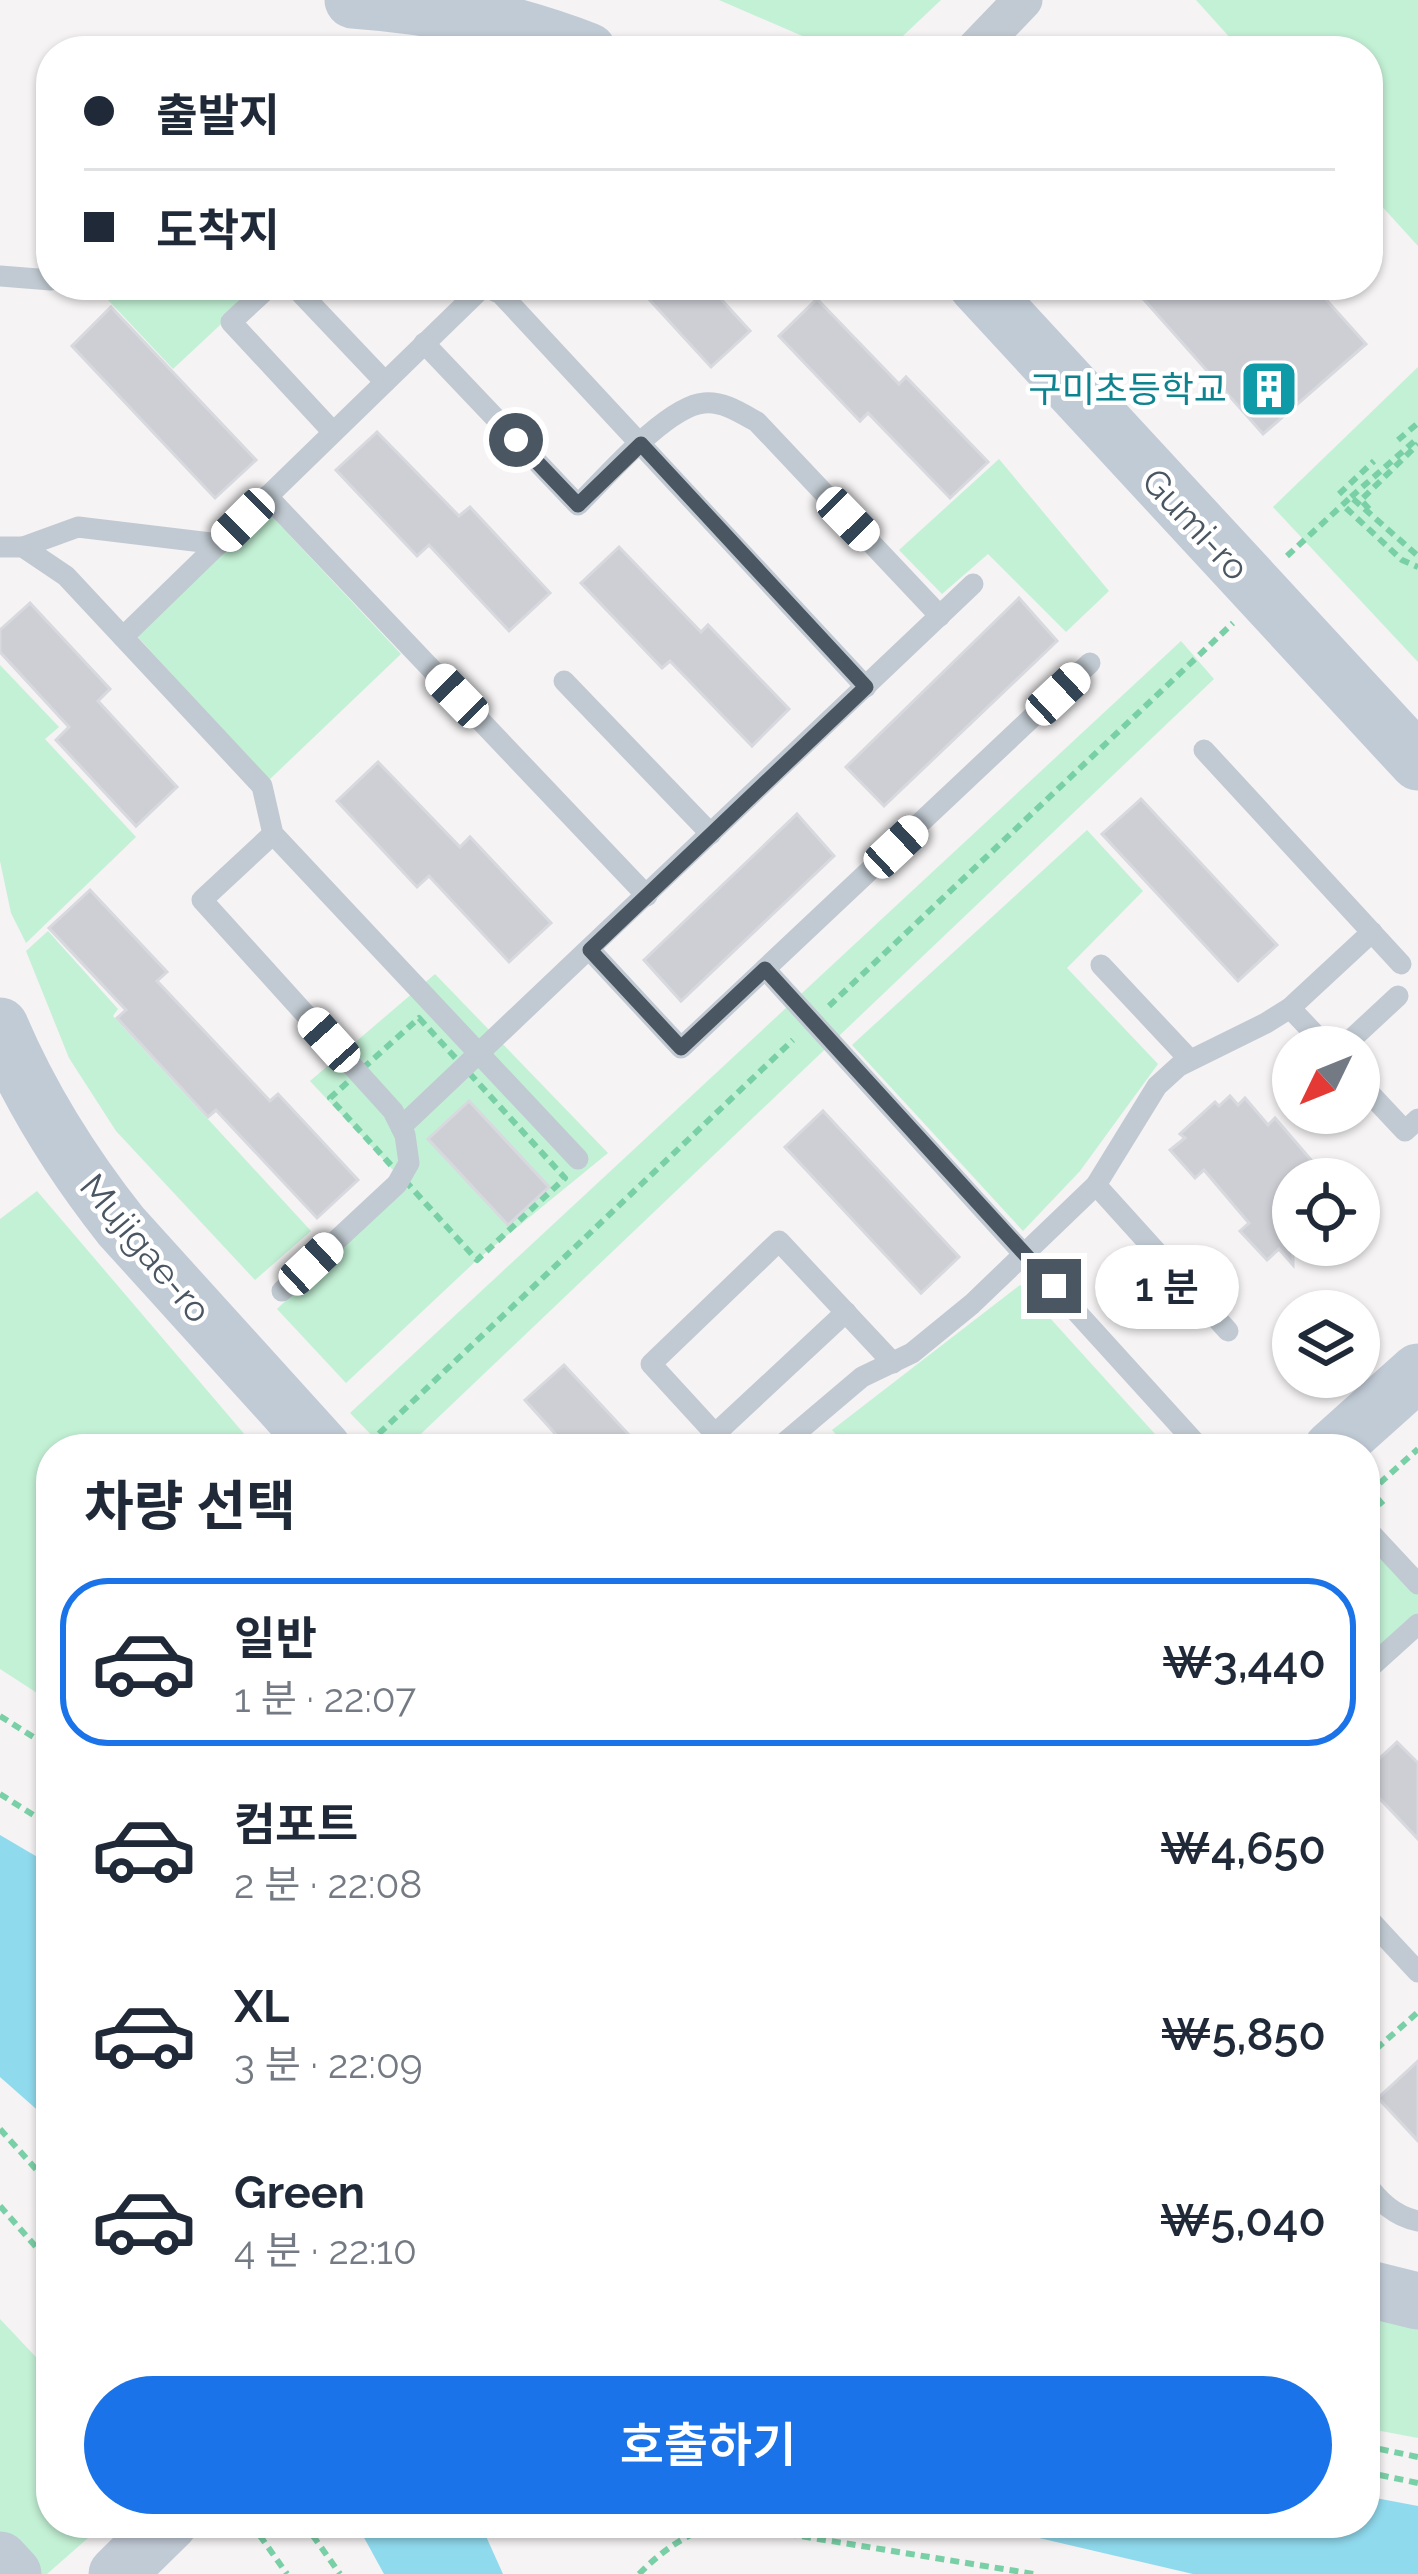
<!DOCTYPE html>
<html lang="ko">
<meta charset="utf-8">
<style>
:root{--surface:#fff;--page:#f6f6f7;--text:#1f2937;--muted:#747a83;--line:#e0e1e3;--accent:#1a73e8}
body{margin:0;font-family:Raleway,"Noto Sans KR",sans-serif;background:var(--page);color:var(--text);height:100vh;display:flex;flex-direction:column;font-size:45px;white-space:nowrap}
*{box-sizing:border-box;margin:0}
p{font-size:39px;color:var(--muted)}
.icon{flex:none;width:66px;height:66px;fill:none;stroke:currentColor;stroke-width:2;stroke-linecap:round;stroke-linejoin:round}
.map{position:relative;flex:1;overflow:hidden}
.side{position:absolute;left:36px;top:1434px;width:1344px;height:1104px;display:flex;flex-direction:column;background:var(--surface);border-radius:48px;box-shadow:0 3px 9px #0004}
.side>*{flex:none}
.banner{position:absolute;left:36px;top:36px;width:1347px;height:264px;border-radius:48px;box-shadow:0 3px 9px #0004;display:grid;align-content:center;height:264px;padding:0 48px;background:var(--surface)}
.needle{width:78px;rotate:227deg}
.fabs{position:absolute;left:1272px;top:1026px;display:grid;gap:24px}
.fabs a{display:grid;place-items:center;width:108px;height:108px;border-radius:50%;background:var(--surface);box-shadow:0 3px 9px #0004;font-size:60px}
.end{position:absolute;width:54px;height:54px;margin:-27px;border:15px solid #4a5661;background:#fff;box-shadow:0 0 0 6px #fff}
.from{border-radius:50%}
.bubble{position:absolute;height:84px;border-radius:42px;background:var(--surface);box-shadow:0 3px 9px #0004;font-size:39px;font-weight:600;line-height:84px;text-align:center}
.car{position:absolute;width:36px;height:72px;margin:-36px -18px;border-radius:15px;box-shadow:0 0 9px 3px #0007;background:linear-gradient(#fff 24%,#345 0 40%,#fff 0 76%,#345 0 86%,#fff 0)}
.banner b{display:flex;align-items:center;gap:42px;height:114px;font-size:45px}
.banner b+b{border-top:3px solid var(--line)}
.banner i{width:30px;height:30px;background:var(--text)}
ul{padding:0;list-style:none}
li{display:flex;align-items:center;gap:36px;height:168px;margin:0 24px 18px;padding:0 24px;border:6px solid transparent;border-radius:48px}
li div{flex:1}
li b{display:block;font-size:45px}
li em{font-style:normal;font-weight:600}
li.on{border-color:var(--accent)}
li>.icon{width:108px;height:108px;stroke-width:1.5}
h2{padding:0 48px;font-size:54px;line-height:144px}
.action{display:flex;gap:24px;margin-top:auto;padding:24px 48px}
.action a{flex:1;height:138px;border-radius:72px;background:var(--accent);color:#fff;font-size:48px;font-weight:600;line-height:138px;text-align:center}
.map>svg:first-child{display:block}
</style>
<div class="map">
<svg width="1418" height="2574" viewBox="0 0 1418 2574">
<rect width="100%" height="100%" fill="#f5f3f3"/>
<g fill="#c3f1d5">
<path d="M 719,0 L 941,0 L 887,51 L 837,51 Z"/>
<path d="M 1196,0 L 1418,0 L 1418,246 L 1368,191 L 1368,51 L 1242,51 Z"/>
<path d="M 94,285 L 263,285 L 173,369 Z"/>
<path d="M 1418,367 L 1418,662 L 1273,507 Z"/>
<path d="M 999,459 L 1109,591 L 1066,632 L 988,554 L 942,594 L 899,550 Z"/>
<path d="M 266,510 L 401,654 L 269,780 L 135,634 Z"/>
<path d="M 1181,641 L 1214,679 L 405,1449 L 385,1449 L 350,1413 Z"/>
<path d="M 0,665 L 59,727 L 45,739 L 136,837 L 26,943 L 11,913 L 0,861 Z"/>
<path d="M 1087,830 L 1143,891 L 1067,968 L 1158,1064 L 1080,1171 L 1023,1231 L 852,1045 Z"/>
<path d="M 48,931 L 118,1009 L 113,1016 L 311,1231 L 255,1280 L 116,1131 L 69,1058 L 26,951 Z"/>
<path d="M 435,974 L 608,1153 L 477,1260 L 346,1383 L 277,1309 L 407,1185 L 310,1081 Z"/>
<path d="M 37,1191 L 257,1449 L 51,1449 L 51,1702 L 0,1669 L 0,1219 Z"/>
<path d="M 1020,1285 L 1164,1444 L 1159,1449 L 849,1449 L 832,1430 Z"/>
<path d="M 1365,1540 L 1418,1590 L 1418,1618 L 1378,1654 L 1365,1640 Z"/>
<path d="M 1365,2306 L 1418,2317 L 1418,2438 L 1365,2428 Z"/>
<path d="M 0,2319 L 51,2373 L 51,2523 L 105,2523 L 47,2574 L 8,2574 L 0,2568 Z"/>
</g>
<g fill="#90daee">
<path d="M 0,1835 L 51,1865 L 51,2122 L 0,2077 Z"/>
<path d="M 1365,2496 L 1418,2506 L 1418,2574 L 1193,2574 L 975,2523 L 1365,2523 Z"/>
<path d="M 356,2523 L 480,2523 L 503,2574 L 384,2574 Z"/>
</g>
<g fill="#cdcfd5" stroke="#d7d9de" stroke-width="3">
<path d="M 636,285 L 708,285 L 750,331 L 711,367 Z"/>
<path d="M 1131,285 L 1313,285 L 1366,344 L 1263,434 Z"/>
<path d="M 817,299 L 899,384 L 906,377 L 988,462 L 950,498 L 868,413 L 860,421 L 779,336 Z"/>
<path d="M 111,307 L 256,460 L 215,498 L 72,346 Z"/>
<path d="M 377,432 L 459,516 L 470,507 L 550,593 L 509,631 L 429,545 L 417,556 L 336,470 Z"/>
<path d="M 619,547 L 701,632 L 708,625 L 789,709 L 752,746 L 670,661 L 662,668 L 581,583 Z"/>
<path d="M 1019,598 L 1057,641 L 884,806 L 846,767 Z"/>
<path d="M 30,603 L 110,689 L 98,701 L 177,787 L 136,826 L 56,740 L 69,727 L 0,652 L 0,630 Z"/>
<path d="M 378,762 L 460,847 L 470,837 L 551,923 L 509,962 L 429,876 L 417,887 L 337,801 Z"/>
<path d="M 1141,799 L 1277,945 L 1238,981 L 1102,834 Z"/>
<path d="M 797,814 L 834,856 L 681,1001 L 644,960 Z"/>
<path d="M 90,890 L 167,972 L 157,981 L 270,1101 L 278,1094 L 358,1180 L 317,1218 L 216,1110 L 208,1117 L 117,1018 L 126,1010 L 49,928 Z"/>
<path d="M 1230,1096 L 1238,1105 L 1245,1098 L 1268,1125 L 1275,1118 L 1312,1161 L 1305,1167 L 1315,1179 L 1293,1179 L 1293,1265 L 1279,1249 L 1267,1260 L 1240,1231 L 1249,1223 L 1204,1170 L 1195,1178 L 1170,1150 L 1185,1138 L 1180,1134 L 1215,1102 L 1219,1106 Z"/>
<path d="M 469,1101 L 549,1187 L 508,1225 L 428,1139 Z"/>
<path d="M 823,1111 L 959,1257 L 921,1293 L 785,1147 Z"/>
<path d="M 564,1365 L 642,1449 L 569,1449 L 525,1400 Z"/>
<path d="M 1397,1742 L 1418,1763 L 1418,1839 L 1365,1783 L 1365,1772 Z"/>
<path d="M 1418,2061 L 1418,2141 L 1378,2098 Z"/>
</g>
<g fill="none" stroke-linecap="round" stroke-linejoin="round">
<g stroke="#7ad0a6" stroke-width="6" stroke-dasharray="9 6" stroke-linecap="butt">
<path d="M 1398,440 L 1418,423"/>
<path d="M 1339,494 L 1374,461"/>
<path d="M 1351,497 L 1418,438"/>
<path d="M 1346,508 L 1402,560 L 1418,567"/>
<path d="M 1369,509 L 1361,500 L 1418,444"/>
<path d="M 1287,556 L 1351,497 L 1418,556"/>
<path d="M 829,1006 L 1233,623"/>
<path d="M 419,1018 L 565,1178 L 477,1260 L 330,1098 Z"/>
<path d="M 368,1444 L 793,1040"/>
<path d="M 1383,1505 L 1371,1491 L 1418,1449"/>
<path d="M 0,1716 L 51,1748"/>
<path d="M 0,1794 L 51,1826"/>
<path d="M 1365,2059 L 1418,2012"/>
<path d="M 0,2129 L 51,2186"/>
<path d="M 1365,2129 L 1375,2160"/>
<path d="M 0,2206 L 51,2264"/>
<path d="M 1365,2446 L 1418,2457"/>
<path d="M 1365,2472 L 1418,2483"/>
<path d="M 251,2523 L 287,2574"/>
<path d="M 304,2523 L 340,2574"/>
<path d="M 639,2574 C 665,2548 685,2535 720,2523 L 1034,2574"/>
</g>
<g stroke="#c1cad2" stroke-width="21">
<path d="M 0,276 L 51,280"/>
<path d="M 271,285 L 231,322 L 333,432"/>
<path d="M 293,285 L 385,382"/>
<path d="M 424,343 L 578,505 C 605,478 667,406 704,403 C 723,401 741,413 757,422 L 940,616"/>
<path d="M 267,496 L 647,896"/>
<path d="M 0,547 L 23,547 L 66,576 L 262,786 L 273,834 L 578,1159"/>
<path d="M 23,547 L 78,527 L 219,544"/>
<path d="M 123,637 L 484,286 L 501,294 L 866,687"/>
<path d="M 564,681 L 711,834"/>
<path d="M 1204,750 L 1401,964"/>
<path d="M 273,834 L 202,900 L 393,1111 L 405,1135 L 409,1163 L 397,1184 L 282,1291"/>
<path d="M 590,950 L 681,1048 L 1090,663"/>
<path d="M 1101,965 L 1190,1060"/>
<path d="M 765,969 L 1201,1449"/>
<path d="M 1290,1008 L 1327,1047"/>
<path d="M 1343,1047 L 1398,996"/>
<path d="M 1359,1082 L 1405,1131 L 1418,1119"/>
<path d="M 401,1127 L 973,584"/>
<path d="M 1096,1185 L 1228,1331"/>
<path d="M 715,1434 L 846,1312"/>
<path d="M 729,1449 L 651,1364 L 779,1241 L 893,1363"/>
<path d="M 777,1449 L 862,1377 L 912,1353 L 972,1304 L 1096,1185 L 1157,1086 L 1179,1066 L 1266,1023 L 1290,1008 L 1372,932"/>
<path d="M 1365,1527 L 1418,1584"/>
<path d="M 1365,1672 L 1418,1624"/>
<path d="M 1365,1915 L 1418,1972"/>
<path d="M 1365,2182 C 1379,2201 1394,2216 1418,2221"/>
</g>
<path stroke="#c1cad2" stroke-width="39" d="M 974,51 L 1023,0"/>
<g stroke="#c1cbd6" stroke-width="57">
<path d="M 353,0 C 436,6 510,21 588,51"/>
<path d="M 977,285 L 1418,762"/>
<path d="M 0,1026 C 31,1099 72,1164 121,1226 L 323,1449"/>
<path d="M 1332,1449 L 1418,1372"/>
<path d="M 1365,2288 L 1418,2301"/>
<path d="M 0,2560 L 13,2574"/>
<path d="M 117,2574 L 169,2523"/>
</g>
</g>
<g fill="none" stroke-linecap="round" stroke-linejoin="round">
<path stroke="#4a5661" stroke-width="15" d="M 516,440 L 578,505 L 641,444 L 866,687 L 590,950 L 681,1048 L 765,969 L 1054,1286"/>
</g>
<defs>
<symbol id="building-square" viewBox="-11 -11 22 22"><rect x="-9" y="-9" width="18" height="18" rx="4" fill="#0f9aa8" stroke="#fff"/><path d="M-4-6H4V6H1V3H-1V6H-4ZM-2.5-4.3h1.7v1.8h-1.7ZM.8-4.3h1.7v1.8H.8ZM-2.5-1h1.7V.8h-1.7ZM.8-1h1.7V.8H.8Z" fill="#fff"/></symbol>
</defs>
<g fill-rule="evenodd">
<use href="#building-square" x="1236" y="356" width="66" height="66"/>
</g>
<g text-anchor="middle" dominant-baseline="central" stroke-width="9" stroke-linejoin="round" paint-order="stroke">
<g font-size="36" fill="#0d838f" stroke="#fff" text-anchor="end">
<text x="1227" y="389">구미초등학교</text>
</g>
<g font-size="36" fill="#4a5661" stroke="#fff">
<text transform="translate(1196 524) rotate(47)">Gumi-ro</text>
<text transform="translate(146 1248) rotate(50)">Mujigae-ro</text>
</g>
</g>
</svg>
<div class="fabs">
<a><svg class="needle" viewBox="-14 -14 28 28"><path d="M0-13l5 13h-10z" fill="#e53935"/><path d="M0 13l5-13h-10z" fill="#747a83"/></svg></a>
<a><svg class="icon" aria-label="locate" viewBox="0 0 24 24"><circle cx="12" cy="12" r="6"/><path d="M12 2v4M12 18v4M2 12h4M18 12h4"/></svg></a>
<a><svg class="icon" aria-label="layers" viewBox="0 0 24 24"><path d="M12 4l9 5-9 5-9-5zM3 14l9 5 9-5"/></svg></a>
</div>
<i class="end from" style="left:516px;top:440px"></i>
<i class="end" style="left:1054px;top:1286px"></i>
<div class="bubble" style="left:1095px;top:1245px;width:144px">1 분</div>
<i class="car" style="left:848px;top:519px;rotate:136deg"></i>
<i class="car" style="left:243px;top:520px;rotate:225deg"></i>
<i class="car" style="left:1058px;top:694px;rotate:47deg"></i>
<i class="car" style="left:457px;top:696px;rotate:316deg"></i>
<i class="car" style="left:896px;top:847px;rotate:47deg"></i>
<i class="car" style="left:329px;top:1040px;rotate:318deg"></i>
<i class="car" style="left:311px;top:1264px;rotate:47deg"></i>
<div class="banner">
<b><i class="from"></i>출발지</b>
<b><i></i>도착지</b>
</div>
<section class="side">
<h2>차량 선택</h2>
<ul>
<li class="on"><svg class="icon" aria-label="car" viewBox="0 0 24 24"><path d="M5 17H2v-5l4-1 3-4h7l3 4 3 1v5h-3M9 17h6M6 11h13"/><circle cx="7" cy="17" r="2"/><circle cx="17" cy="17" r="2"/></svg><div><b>일반</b><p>1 분 · 22:07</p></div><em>₩3,440</em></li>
<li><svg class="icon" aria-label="car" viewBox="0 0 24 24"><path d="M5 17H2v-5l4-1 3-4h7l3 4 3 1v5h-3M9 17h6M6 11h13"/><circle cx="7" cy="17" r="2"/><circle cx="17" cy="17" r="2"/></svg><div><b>컴포트</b><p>2 분 · 22:08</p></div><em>₩4,650</em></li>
<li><svg class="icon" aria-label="car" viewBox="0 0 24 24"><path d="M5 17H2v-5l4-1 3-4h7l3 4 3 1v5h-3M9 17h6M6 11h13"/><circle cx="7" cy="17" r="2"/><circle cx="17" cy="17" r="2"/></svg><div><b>XL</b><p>3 분 · 22:09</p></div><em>₩5,850</em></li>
<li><svg class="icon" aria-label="car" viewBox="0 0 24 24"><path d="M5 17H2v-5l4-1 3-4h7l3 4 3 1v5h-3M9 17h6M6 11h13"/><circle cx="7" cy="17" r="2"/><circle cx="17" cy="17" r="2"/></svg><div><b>Green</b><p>4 분 · 22:10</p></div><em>₩5,040</em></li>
</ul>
<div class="action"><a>호출하기</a></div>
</section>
</div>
